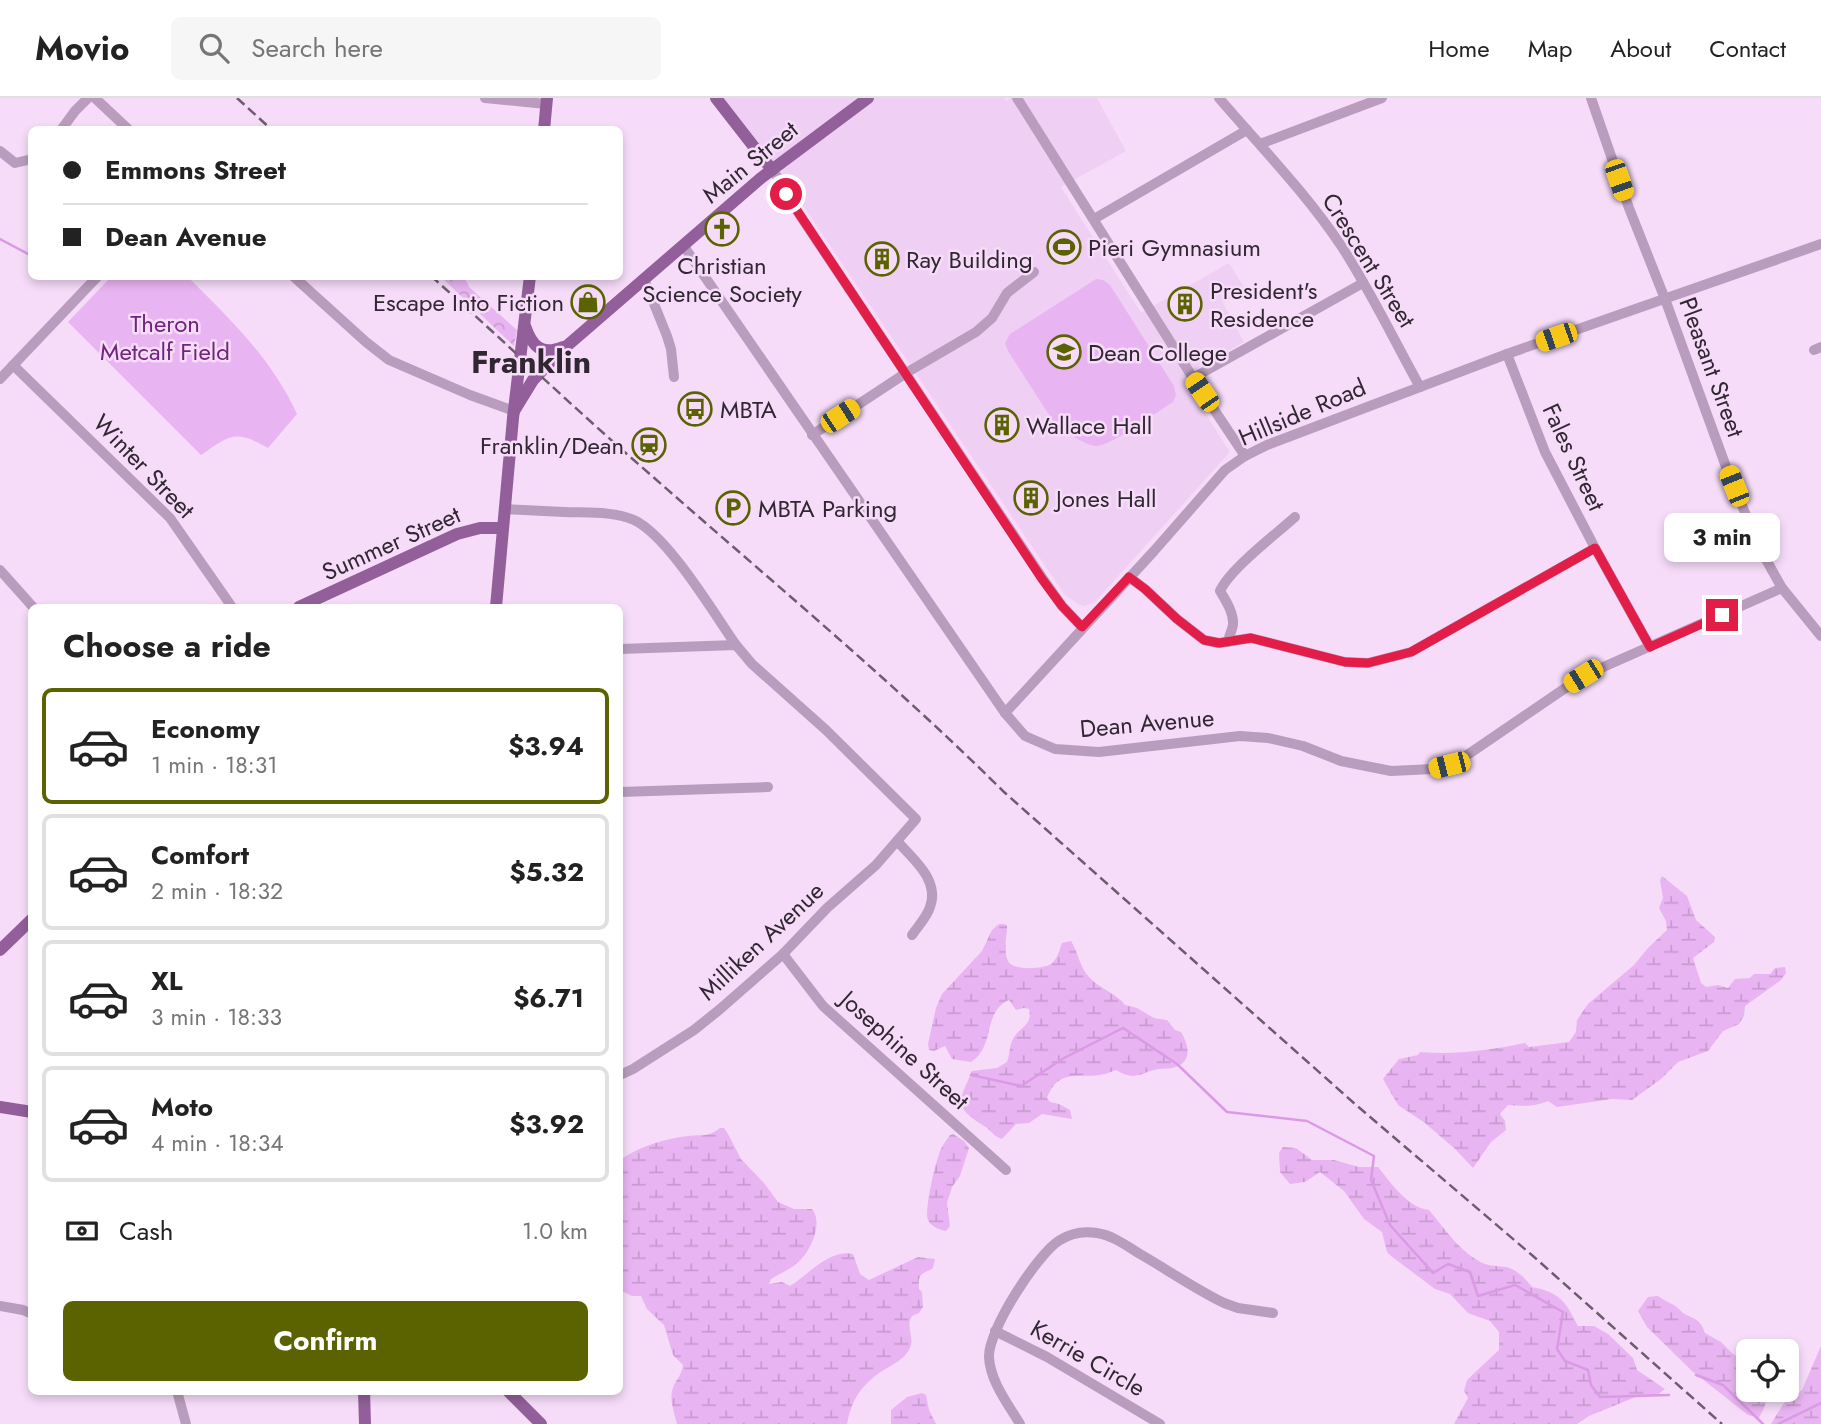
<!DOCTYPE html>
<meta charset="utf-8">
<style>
:root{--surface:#fff;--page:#f6f6f6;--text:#222;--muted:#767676;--line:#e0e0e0;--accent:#5b6300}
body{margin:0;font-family:Jost,sans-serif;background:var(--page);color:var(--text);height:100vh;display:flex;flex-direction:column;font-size:26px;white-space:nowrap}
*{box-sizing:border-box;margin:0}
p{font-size:23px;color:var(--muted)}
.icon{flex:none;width:38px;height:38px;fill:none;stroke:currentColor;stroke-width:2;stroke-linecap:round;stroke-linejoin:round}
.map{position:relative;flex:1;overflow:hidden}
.drawer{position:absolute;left:28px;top:506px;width:595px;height:791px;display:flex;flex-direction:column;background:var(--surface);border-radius:10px;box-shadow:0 4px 10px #0003}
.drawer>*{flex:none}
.guide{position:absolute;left:28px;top:28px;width:595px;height:154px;border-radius:10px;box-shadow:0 4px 10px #0003;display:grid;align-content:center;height:154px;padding:0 35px;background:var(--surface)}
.fabs{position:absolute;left:1736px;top:1241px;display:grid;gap:14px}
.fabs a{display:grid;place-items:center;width:63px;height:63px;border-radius:10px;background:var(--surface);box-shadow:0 4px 10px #0003;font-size:35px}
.end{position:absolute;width:32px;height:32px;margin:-16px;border:9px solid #e11d48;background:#fff;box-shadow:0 0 0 4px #fff}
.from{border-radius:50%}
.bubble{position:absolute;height:49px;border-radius:10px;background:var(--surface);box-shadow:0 4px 10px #0003;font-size:23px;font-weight:700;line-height:49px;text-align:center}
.car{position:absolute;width:21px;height:42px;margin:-21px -10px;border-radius:9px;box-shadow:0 0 5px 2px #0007;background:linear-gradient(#f5c518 24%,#345 0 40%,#f5c518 0 76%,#345 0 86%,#f5c518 0)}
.guide b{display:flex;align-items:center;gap:24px;height:66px;font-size:26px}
.guide b+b{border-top:2px solid var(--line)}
.guide i{width:18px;height:18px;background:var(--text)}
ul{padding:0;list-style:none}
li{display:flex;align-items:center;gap:21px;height:116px;margin:0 14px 10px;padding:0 21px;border:4px solid var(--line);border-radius:10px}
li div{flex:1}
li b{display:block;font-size:26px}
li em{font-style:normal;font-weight:700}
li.on{border-color:var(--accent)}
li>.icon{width:63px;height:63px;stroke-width:1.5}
h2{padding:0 35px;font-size:32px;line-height:84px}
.pay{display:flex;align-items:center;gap:18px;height:77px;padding:0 35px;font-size:26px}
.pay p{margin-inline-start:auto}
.action{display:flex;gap:14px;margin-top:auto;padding:14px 35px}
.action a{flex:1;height:80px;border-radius:10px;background:var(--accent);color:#fff;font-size:28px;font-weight:700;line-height:80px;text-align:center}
header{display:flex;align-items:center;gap:42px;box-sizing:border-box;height:98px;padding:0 35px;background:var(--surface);border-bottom:2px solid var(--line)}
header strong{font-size:33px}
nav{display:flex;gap:38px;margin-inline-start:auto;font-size:24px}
.search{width:490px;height:63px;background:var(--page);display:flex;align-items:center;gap:18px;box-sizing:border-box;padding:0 24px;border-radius:10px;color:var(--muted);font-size:26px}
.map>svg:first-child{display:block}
</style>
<header>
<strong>Movio</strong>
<div class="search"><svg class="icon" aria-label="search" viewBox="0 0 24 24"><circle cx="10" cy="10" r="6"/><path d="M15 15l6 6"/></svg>Search here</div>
<nav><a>Home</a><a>Map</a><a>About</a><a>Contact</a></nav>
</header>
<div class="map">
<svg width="1821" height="1326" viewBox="0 0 1821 1326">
<defs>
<pattern id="forest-crowns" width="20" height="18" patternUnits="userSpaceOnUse" patternTransform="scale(1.75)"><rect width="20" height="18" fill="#e9b4f2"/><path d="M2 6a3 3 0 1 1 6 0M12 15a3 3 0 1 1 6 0" fill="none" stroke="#c89bd0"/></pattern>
<pattern id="wetland-marsh" width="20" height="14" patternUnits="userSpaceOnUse" patternTransform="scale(1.75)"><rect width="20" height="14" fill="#e9b4f2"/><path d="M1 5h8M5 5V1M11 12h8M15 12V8" fill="none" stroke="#c89bd0"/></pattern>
</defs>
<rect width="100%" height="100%" fill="#f6dcf9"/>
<path fill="#efd0f4" d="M 723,0 L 1004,0 L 1006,3 L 1010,0 L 1097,0 L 1126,53 L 1061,89 L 1141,215 L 1229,165 L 1245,191 L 1223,205 L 1244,244 L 1182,279 L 1230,354 L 1094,505 L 1084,508 L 1078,506 L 1064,496 L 794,94 L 765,53 Z"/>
<path fill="url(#forest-crowns)" d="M 441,179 L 462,179 L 467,184 L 469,189 L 517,232 L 514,248 Z"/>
<g fill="url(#wetland-marsh)">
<path d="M 1662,778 L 1687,798 L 1696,822 L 1715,839 L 1714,844 L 1693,860 L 1701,885 L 1706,889 L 1718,887 L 1728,890 L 1735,881 L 1750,880 L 1754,876 L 1770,876 L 1775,870 L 1785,869 L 1786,875 L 1781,882 L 1745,908 L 1744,918 L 1739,926 L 1723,933 L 1708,953 L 1678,964 L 1661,981 L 1632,1002 L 1612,1001 L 1557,1009 L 1548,1003 C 1534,1009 1523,1008 1508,1007 L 1500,1016 L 1505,1023 L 1506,1032 L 1491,1044 L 1473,1070 L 1455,1051 L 1425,1025 L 1398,1007 L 1383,981 L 1399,961 L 1418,957 L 1420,954 C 1455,957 1491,952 1525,945 L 1529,949 L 1569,944 L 1576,934 L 1577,922 L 1588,906 L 1634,867 L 1648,850 L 1667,832 L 1666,823 L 1659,810 L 1663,800 L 1660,782 Z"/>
<path d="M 999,826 L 1004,826 L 1007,828 C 1007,839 1003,853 1008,863 C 1012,873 1044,871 1051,866 C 1058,860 1059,853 1062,845 L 1071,843 C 1078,854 1080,870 1089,879 C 1100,891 1116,895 1125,907 L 1137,910 L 1154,920 L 1167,922 L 1175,932 L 1181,934 C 1190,949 1192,966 1172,970 C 1166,971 1160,970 1154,972 C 1138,977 1133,982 1116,972 C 1111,974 1105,976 1100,977 C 1076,980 1058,971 1047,1000 L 1050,1004 L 1059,1006 L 1070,1012 L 1072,1021 L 1042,1016 L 1029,1025 L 1016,1026 L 1002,1041 C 993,1038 991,1032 984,1028 C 952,1008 959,1004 972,973 L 997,970 L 1007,964 C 1010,957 1009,948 1013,941 C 1019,929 1033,928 1029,911 L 1024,910 L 1016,912 L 1009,902 C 982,914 996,948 971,964 L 952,961 L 945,948 L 934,953 L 929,952 L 928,946 L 936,910 L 942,896 L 982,853 L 992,832 Z"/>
<path d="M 720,1030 L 724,1030 L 728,1036 L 741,1061 L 764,1085 L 778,1104 L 794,1111 L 812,1111 C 824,1125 810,1156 796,1166 C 789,1172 779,1176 771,1181 L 769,1186 L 782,1184 L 790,1188 C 808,1177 830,1150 853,1156 L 860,1176 L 869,1182 L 918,1159 L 935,1161 L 933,1170 C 920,1177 918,1176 919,1191 L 922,1194 L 923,1209 L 919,1215 L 912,1218 C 905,1229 915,1239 910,1250 C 904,1263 889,1268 879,1275 C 859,1290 852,1302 847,1326 L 677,1326 C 674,1313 668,1300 674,1287 C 678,1280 682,1275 683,1267 L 673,1257 L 664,1227 L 647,1211 L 641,1198 L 632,1198 L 620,1192 L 620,1062 C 640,1048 664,1041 688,1038 C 703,1036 707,1040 720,1030 Z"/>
<path d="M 953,1036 L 964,1043 L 969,1050 L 960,1078 L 952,1089 L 947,1105 L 950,1128 L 946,1133 C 940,1132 931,1129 928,1122 C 924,1112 935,1067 939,1056 C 941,1049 946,1043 950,1037 Z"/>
<path d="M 1283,1049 L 1296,1050 L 1312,1062 L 1334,1062 L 1359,1069 L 1378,1069 C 1391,1085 1408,1110 1429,1112 C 1445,1131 1461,1156 1485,1166 C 1491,1168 1499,1168 1506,1169 C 1516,1171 1526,1181 1532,1189 C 1561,1195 1565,1203 1578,1228 L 1594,1228 L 1608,1236 L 1633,1260 L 1637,1272 L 1665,1291 L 1656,1298 L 1638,1298 L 1589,1318 L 1577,1326 L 1454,1326 L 1468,1300 L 1464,1293 L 1467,1282 L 1499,1252 L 1499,1234 L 1490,1223 L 1468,1215 L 1450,1196 L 1435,1191 L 1391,1158 L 1387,1154 L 1382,1134 L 1364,1121 L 1344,1093 L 1320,1074 L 1305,1084 L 1290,1086 L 1280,1074 L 1279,1055 Z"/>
<path d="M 1658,1198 C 1664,1202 1668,1204 1674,1207 C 1677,1209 1680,1212 1683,1215 C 1695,1222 1700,1220 1705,1235 L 1721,1244 L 1732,1255 L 1748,1266 L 1748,1292 L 1760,1292 C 1770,1304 1765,1307 1759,1320 L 1748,1317 L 1692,1273 L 1647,1229 L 1638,1213 L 1648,1199 Z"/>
<path d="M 1821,1248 L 1821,1326 L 1771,1326 L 1786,1302 L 1802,1292 Z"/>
<path d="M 922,1295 L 926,1297 L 929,1312 L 936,1326 L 891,1326 L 891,1312 L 907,1299 Z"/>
</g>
<g fill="#e9b4f2">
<path d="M 111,179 L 188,179 C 229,220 272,261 297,316 L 268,350 C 235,331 230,337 201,357 L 68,224 Z"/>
<path d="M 1096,181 L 1103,182 L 1110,187 L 1174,288 L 1176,297 L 1173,304 C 1158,313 1111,348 1096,348 C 1086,348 1061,331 1053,323 L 1008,253 L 1005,245 L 1010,236 Z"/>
</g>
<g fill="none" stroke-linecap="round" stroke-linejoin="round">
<g stroke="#db9ae5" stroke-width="2.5">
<path d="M 0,141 L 32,158"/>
<path d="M 971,977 L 1021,988 L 1064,960 L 1123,930 L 1177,966 L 1227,1014 L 1307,1023 L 1374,1058 L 1371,1082 L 1390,1127 L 1433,1175 L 1448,1166 L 1470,1174 L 1478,1198 L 1515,1187 L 1563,1214 L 1557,1251 L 1565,1263 L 1588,1272 L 1591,1287 L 1600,1299 L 1669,1297"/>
<path d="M 1696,1277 L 1723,1287 L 1763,1326"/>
<path d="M 1778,1326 L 1821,1305"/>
</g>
<g stroke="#ba9dbe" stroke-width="10">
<path d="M 95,0 L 129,32"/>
<path d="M 485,0 L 546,6"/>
<path d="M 1017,0 L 1193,280 L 1245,358"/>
<path d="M 1219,0 C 1261,49 1306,95 1342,149 C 1371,194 1394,242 1420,289"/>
<path d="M 1591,0 L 1629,110 L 1665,201 L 1725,366 L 1759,449 L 1782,490 L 1821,538"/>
<path d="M 61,32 L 75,13 L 88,0"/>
<path d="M 1260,46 L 1382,0"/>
<path d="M 0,53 L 15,65 L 32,61"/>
<path d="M 772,72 L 782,85 L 789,101 L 1043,481 L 1062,508 L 1082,529"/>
<path d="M 1094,121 L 1247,32"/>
<path d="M 683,147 L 1005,615 L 1025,638 L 1055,651 L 1099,654 L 1240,638 L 1268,640 L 1303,648 L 1341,663 L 1391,673 L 1433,671 L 1460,662 L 1583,578 L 1782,490"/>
<path d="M 293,178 L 366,244 L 389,262 L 470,297 L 514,313"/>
<path d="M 644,181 L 667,238 L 671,251 L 674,279"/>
<path d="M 1814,252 L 1821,249"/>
<path d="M 1507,256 L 1545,354 L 1595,450 L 1650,549"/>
<path d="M 13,267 L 170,420 L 232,509"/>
<path d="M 1193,280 L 1363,185"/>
<path d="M 0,281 L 98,178"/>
<path d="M 812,337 L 906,275 L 976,234 L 992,220 L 1007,195 L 1034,174"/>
<path d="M 505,411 C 524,412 544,413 564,414 C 586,415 613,413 634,422 C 668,438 713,514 736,547"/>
<path d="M 0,472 L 33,509"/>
<path d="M 1129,479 L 1145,491 L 1177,521 L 1204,542 L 1219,545 L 1251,540 L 1345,564 L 1368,565 L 1411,554 L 1595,450"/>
<path d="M 1228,544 C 1229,537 1232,533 1233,527 C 1234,515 1226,503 1220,493 C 1230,471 1275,437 1295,419"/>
<path d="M 620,551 L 736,547 L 752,566 L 826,632 L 916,721 L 876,767 L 827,810 L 783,856 L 719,912 L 694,932 L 633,971 L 620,977"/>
<path d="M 1005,615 L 1154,453 L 1225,372 L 1245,358 L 1267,347 L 1507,256 L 1821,146"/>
<path d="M 620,694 L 768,689"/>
<path d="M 897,743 C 913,761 940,782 930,809 C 927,819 918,828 912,837"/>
<path d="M 783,856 L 823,908 L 1006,1072"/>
<path d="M 0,1208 L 23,1212 L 32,1216"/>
<path d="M 995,1233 L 1047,1259 L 1160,1326"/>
<path d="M 177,1293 L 186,1326"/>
<path d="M 1020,1326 C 1008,1306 990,1283 989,1259 C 988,1232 1038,1155 1060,1142 C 1071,1135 1085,1133 1097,1135 C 1112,1137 1127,1148 1140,1156 C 1168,1172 1195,1191 1224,1205 L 1238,1210 L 1273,1215"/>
</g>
<g stroke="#925f9a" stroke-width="12">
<path d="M 716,0 L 772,72"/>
<path d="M 544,32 L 547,0"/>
<path d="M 525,228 C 532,248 541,258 563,249"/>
<path d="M 514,313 L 533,282 L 561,253 L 761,80 L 868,0"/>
<path d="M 299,509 L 457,436 L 480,430 L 502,430"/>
<path d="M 496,509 L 513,320 L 530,178"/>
<path d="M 0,852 L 32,821"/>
<path d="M 0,1009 L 32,1014"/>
<path d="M 364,1293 L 365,1326"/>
<path d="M 508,1293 L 541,1326"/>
</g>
<g stroke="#6c5d6d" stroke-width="2.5" stroke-dasharray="10 5" stroke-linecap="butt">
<path d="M 237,0 L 272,32"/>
<path d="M 431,178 C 505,244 577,313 652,378 C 770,482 892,583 1004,694 L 1355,1006 L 1533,1158 L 1722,1326"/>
</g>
</g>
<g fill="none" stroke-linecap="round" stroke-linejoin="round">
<path stroke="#e11d48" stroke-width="9" d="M 786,96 L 1042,481 L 1062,508 L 1082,529 L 1129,479 L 1145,491 L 1177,521 L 1204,542 L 1219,545 L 1251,540 L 1345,564 L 1368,565 L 1411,554 L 1595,450 L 1650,549 L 1722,517"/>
</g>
<defs>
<symbol id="church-ring" viewBox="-11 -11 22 22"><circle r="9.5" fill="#f6dcf9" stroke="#5b6300" stroke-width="1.5"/><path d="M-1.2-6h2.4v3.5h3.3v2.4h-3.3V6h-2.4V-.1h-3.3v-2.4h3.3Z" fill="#5b6300"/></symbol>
<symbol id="stadium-ring" viewBox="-11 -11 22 22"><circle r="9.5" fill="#f6dcf9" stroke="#5b6300" stroke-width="1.5"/><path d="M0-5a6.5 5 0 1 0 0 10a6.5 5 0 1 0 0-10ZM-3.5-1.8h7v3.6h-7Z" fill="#5b6300"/></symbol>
<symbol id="building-ring" viewBox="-11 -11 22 22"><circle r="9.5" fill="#f6dcf9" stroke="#5b6300" stroke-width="1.5"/><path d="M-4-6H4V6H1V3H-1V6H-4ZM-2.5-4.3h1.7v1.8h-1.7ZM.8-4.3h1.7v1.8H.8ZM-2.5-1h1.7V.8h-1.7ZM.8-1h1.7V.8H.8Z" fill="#5b6300"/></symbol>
<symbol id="shop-ring" viewBox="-11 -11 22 22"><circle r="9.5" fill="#f6dcf9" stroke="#5b6300" stroke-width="1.5"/><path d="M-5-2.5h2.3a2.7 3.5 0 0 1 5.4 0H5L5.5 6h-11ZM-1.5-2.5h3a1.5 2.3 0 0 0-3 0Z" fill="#5b6300"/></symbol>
<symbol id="university-ring" viewBox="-11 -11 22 22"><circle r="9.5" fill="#f6dcf9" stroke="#5b6300" stroke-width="1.5"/><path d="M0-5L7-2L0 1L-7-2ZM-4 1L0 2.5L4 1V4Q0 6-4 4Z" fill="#5b6300"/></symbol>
<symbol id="bus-ring" viewBox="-11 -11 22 22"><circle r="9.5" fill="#f6dcf9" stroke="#5b6300" stroke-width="1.5"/><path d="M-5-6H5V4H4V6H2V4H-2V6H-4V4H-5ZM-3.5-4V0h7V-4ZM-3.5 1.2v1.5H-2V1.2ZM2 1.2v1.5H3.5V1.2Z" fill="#5b6300"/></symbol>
<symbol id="station-ring" viewBox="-11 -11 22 22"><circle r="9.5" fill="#f6dcf9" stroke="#5b6300" stroke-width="1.5"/><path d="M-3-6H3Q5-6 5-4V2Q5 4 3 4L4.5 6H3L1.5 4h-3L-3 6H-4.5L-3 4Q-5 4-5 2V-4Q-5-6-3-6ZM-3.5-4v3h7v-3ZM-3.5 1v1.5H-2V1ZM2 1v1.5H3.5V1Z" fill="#5b6300"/></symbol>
<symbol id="parking-ring" viewBox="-11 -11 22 22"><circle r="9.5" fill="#f6dcf9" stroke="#5b6300" stroke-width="1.5"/><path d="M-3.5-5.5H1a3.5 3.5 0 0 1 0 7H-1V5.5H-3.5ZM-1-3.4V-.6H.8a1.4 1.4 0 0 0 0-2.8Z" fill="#5b6300"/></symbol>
</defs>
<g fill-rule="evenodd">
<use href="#church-ring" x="703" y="112" width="38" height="38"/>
<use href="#stadium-ring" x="1045" y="130" width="38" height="38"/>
<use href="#building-ring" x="863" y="142" width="38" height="38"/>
<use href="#shop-ring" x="569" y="185" width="38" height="38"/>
<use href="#building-ring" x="1166" y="187" width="38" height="38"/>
<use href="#university-ring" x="1045" y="235" width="38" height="38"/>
<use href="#bus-ring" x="676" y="292" width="38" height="38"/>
<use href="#building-ring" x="983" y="308" width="38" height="38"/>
<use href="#station-ring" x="630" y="328" width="38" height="38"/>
<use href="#building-ring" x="1012" y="381" width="38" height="38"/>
<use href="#parking-ring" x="714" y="391" width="38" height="38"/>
</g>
<g text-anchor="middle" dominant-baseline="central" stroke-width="5" stroke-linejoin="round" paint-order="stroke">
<g font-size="24" fill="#312732" stroke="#f6dcf9">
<text transform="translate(750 64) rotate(-39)">Main Street</text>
<text transform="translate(1369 162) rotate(58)">Crescent Street</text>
<text transform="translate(1712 269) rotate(70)">Pleasant Street</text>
<text transform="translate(1302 314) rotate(-23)">Hillside Road</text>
<text transform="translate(1574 359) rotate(65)">Fales Street</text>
<text transform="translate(144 368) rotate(46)">Winter Street</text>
<text transform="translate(391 445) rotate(-24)">Summer Street</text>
<text transform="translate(1147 625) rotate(-5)">Dean Avenue</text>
<text transform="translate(761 843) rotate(-43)">Milliken Avenue</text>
<text transform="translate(905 952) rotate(42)">Josephine Street</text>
<text transform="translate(1088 1260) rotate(30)">Kerrie Circle</text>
</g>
<g font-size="24" fill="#312732" stroke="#f6dcf9" text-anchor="start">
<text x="1088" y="149">Pieri Gymnasium</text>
<text x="906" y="161">Ray Building</text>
<text x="722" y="167" text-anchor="middle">Christian<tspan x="722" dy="28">Science Society</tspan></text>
<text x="1210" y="192">President's<tspan x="1210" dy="28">Residence</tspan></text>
<text x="564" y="204" text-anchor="end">Escape Into Fiction</text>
<text x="1088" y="254">Dean College</text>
<text x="720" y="311">MBTA</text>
<text x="1026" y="327">Wallace Hall</text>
<text x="624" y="347" text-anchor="end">Franklin/Dean</text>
<text x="1056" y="400">Jones Hall</text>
<text x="758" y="410">MBTA Parking</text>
</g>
<g font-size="24" fill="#70247c" stroke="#f6dcf9">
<text x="165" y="225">Theron<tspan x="165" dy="28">Metcalf Field</tspan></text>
</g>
<g font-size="32" font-weight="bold" fill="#312732" stroke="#f6dcf9">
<text x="531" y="264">Franklin</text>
</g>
</g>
</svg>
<div class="fabs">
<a><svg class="icon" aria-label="locate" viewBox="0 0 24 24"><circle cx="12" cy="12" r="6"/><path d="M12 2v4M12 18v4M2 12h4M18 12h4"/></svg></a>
</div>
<i class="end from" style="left:786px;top:96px"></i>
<i class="end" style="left:1722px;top:517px"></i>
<div class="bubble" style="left:1664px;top:415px;width:116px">3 min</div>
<i class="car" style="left:1619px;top:82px;rotate:161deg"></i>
<i class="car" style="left:1556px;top:239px;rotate:251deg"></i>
<i class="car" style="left:1202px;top:294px;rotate:326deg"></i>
<i class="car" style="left:840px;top:318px;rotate:57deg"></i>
<i class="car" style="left:1734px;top:388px;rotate:338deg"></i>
<i class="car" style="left:1583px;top:578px;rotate:238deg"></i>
<i class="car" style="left:1449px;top:667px;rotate:256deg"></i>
<div class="guide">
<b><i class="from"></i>Emmons Street</b>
<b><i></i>Dean Avenue</b>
</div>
<section class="drawer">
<h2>Choose a ride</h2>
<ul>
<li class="on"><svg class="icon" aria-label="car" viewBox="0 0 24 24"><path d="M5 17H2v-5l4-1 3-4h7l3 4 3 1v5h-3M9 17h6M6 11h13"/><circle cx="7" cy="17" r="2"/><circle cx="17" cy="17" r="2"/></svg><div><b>Economy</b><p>1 min · 18:31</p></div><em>$3.94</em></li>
<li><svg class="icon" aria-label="car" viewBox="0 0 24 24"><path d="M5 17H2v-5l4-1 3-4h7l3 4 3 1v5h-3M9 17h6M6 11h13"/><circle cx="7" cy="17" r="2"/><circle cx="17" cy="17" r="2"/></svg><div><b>Comfort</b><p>2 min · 18:32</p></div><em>$5.32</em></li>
<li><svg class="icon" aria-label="car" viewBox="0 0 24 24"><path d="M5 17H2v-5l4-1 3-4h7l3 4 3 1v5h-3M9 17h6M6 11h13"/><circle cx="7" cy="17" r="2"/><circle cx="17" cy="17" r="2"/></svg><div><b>XL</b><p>3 min · 18:33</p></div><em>$6.71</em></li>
<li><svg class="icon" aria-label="car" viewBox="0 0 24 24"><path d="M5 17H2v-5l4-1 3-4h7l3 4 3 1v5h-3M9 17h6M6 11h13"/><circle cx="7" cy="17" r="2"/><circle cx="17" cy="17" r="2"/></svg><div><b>Moto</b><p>4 min · 18:34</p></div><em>$3.92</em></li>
</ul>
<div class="pay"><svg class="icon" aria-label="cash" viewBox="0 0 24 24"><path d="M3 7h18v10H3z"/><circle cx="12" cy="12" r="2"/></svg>Cash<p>1.0 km</p></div>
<div class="action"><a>Confirm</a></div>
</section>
</div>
